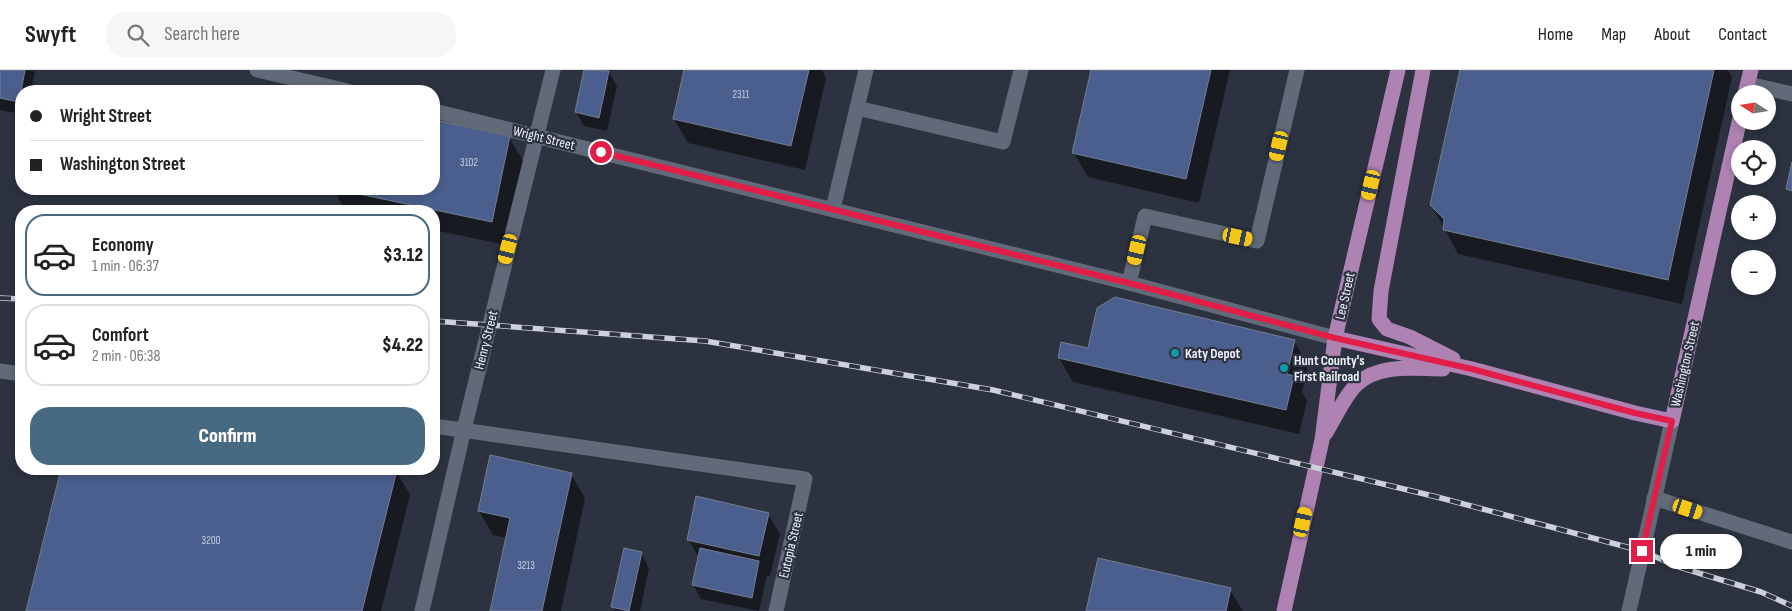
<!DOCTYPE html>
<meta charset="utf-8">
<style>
:root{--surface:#fff;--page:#f6f6f6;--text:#222;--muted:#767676;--line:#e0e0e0;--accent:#476981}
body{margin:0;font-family:"Sofia Sans Condensed",sans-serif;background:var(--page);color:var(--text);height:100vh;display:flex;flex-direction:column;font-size:19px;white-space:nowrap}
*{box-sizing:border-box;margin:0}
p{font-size:16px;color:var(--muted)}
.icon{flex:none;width:28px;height:28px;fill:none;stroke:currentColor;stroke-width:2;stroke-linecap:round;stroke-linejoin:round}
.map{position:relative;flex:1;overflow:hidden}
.sheet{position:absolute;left:15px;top:135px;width:425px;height:270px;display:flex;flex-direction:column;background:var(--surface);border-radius:20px;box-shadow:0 2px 8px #0003}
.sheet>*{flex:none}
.top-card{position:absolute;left:15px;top:15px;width:425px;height:110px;border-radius:20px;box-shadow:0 2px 8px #0003;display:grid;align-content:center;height:110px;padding:0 15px;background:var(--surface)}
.needle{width:32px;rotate:282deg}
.tools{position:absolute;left:1731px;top:15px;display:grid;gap:10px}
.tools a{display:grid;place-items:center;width:45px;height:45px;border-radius:50%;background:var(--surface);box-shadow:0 2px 8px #0003;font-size:25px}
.end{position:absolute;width:22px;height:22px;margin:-11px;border:6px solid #e11d48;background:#fff;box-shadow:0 0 0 2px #fff}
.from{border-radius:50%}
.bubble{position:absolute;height:35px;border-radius:18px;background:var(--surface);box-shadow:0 2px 8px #0003;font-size:16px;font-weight:800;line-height:35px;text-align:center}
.car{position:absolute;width:15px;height:30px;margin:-15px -8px;border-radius:6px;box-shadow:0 0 4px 1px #0007;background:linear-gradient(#f5c518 24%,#345 0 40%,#f5c518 0 76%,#345 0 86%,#f5c518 0)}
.top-card b{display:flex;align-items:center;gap:18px;height:48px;font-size:19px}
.top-card b+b{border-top:1px solid var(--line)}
.top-card i{width:12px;height:12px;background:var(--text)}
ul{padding:9px 0 0;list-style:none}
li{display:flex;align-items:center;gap:15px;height:82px;margin:0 10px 8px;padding:0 5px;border:2px solid var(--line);border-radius:20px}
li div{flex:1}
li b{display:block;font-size:19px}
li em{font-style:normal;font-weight:800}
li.active{border-color:var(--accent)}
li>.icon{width:45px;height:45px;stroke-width:1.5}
.action{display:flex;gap:10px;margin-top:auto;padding:10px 15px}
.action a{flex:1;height:58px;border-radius:20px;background:var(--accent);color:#fff;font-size:20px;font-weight:800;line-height:58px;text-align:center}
header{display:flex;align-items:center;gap:30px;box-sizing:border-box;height:70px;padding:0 25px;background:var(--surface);border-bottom:1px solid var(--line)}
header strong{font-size:24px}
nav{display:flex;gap:28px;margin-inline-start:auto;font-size:18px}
.search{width:350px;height:45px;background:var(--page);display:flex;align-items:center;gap:12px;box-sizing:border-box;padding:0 18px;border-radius:20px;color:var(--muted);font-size:19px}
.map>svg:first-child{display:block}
</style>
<header>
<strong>Swyft</strong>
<div class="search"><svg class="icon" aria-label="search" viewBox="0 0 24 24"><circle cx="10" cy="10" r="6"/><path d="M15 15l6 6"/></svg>Search here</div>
<nav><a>Home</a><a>Map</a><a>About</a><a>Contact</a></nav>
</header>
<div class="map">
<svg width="1792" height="541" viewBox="0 0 1792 541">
<rect width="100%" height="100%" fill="#2c323f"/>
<g fill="#0007">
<path d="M 0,0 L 35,1 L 31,21 L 21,21 L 21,44 L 0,40 Z"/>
<path d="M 585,0 L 609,2 L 617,16 L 607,61 L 584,56 L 576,42 Z"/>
<path d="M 685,0 L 822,0 L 826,8 L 805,100 L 688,73 L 674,49 Z"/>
<path d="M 1093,0 L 1230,0 L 1199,133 L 1088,107 L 1074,83 Z"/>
<path d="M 1461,0 L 1728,0 L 1732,7 L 1682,234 L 1458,184 L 1431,134 Z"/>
<path d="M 434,51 L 509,67 L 523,91 L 506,175 L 434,160 L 434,141 L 346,141 L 333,119 L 434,119 Z"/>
<path d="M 1294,271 L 1308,295 L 1302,322 L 1307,331 L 1299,364 L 1073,312 L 1059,288 L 1089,280 Z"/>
<path d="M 62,399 L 386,399 L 396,401 L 410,425 L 381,541 L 27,541 Z"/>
<path d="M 571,404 L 585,428 L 561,541 L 491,541 L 507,468 L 493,465 L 479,441 Z"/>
<path d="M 768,444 L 780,464 L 770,506 L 767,505 L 759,541 L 701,529 L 693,515 L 699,488 L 688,469 Z"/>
<path d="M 641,483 L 649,498 L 640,541 L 615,541 L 613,536 Z"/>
<path d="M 1230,520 L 1243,541 L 1087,541 Z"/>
</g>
<g fill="#4b5f8e" stroke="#767e8e">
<path d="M 0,0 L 25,0 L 19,32 L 0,28 Z"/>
<path d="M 584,0 L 609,1 L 599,48 L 575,42 Z"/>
<path d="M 684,0 L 809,0 L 791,76 L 673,49 Z"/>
<path d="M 1091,0 L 1211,0 L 1186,109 L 1072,83 Z"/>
<path d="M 1460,0 L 1714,0 L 1668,210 L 1443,160 L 1444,149 L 1430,135 Z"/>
<path d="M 434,50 L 510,66 L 492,152 L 335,119 L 434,119 Z"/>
<path d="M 1792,92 L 1792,121 L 1786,119 Z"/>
<path d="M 1115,227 L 1295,270 L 1287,304 L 1294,306 L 1286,340 L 1058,288 L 1061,272 L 1088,278 L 1097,238 Z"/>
<path d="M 490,385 L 572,403 L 542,541 L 490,541 L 510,448 L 478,441 Z"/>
<path d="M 61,399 L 392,399 L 397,400 L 362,541 L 26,541 Z"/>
<path d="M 696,426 L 769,443 L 759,486 L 687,470 Z"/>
<path d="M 624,478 L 642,482 L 629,541 L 611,537 Z"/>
<path d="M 700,478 L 759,491 L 752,528 L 692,515 Z"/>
<path d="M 1098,488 L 1231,518 L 1226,541 L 1086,541 Z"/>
</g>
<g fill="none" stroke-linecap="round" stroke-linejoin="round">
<g stroke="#626a79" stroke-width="15">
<path d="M 257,0 L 348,21"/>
<path d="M 1748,14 L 1792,24"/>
<path d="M 857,38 L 1003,72 L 1021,0"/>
<path d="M 434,41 L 1129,213 L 1335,268"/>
<path d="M 833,139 L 866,0"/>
<path d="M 1129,213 L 1145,146 L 1257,171 L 1297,0"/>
<path d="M 0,301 L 21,304"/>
<path d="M 434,356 L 805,409 L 776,541"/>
<path d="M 1654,428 L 1792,472"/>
<path d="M 422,541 L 464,359 L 553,0"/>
<path d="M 1629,541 L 1672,351"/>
</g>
<g stroke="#ae82b3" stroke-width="15">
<path d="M 1423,0 L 1381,221 L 1379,249 L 1387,259 L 1410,267 L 1453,289"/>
<path d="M 1745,24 L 1751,0"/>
<path d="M 1335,268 L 1472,299 L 1635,343 L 1672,351 L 1740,48"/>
<path d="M 1325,364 C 1334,350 1345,325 1357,314 C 1380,293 1415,299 1443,299"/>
<path d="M 1284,541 L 1322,370 L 1335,268 L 1398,0"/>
</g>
<defs>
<g id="rail">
<path d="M 0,228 L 21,229"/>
<path d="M 434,251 L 705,271 L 993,320 L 1437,427 L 1642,481 L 1679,497 L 1761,522 L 1792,536"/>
</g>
</defs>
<use href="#rail" stroke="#cdd1db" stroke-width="5.5"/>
<use href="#rail" stroke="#2c323f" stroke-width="4" stroke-dasharray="11" stroke-linecap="butt"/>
</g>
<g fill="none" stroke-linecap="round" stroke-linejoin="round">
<path stroke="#e11d48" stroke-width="6" d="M 601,82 L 1129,213 L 1335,268 L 1472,299 L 1635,343 L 1672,351 L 1642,481"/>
</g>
<g fill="#0f9aa8" stroke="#2c323f" stroke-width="2">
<circle cx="1175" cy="283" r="5"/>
<circle cx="1284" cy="298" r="5"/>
</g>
<g text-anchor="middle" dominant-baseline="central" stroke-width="4.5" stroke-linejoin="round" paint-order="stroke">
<g font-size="11" fill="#c5cde0">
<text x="741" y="24">2311</text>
<text x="469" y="92">3102</text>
<text x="211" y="470">3200</text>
<text x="526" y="495">3213</text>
</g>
<g font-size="14" fill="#eef2fb" stroke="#2c323f">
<text transform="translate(544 68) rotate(14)">Wright Street</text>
<text transform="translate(1345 226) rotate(-77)">Lee Street</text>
<text transform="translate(486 270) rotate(-76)">Henry Street</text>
<text transform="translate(1685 294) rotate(-77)">Washington Street</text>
<text transform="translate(791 475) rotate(-77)">Eutopia Street</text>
</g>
<g font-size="14" font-weight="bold" fill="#eef2fb" stroke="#2c323f" text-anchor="start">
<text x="1185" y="283">Katy Depot</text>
<text x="1294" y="290">Hunt County's<tspan x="1294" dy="16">First Railroad</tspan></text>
</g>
</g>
</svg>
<div class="tools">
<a><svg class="needle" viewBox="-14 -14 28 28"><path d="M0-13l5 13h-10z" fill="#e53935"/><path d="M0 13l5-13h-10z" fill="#767676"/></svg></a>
<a><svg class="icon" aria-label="locate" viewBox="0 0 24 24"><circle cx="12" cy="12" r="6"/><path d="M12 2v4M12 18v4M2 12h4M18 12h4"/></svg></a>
<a>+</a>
<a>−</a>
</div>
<i class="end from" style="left:601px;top:82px"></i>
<i class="end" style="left:1642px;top:481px"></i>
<div class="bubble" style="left:1660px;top:464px;width:82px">1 min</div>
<i class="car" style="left:1279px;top:76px;rotate:193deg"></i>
<i class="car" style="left:1371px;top:115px;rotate:193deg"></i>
<i class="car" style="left:1238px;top:167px;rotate:102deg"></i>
<i class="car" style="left:508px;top:179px;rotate:194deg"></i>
<i class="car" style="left:1137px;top:180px;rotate:193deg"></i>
<i class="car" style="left:1688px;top:439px;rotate:108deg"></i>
<i class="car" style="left:1303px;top:452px;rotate:12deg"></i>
<div class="top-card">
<b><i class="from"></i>Wright Street</b>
<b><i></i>Washington Street</b>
</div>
<section class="sheet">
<ul>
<li class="active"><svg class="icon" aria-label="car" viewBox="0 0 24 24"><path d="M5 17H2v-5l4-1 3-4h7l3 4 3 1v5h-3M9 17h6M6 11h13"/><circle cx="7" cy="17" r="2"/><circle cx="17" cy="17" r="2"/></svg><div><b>Economy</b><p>1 min · 06:37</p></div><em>$3.12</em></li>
<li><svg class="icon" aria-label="car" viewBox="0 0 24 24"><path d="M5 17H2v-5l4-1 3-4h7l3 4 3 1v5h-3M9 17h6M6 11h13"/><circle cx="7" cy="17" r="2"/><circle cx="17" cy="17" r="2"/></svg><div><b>Comfort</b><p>2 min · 06:38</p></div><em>$4.22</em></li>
</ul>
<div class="action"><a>Confirm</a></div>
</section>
</div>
